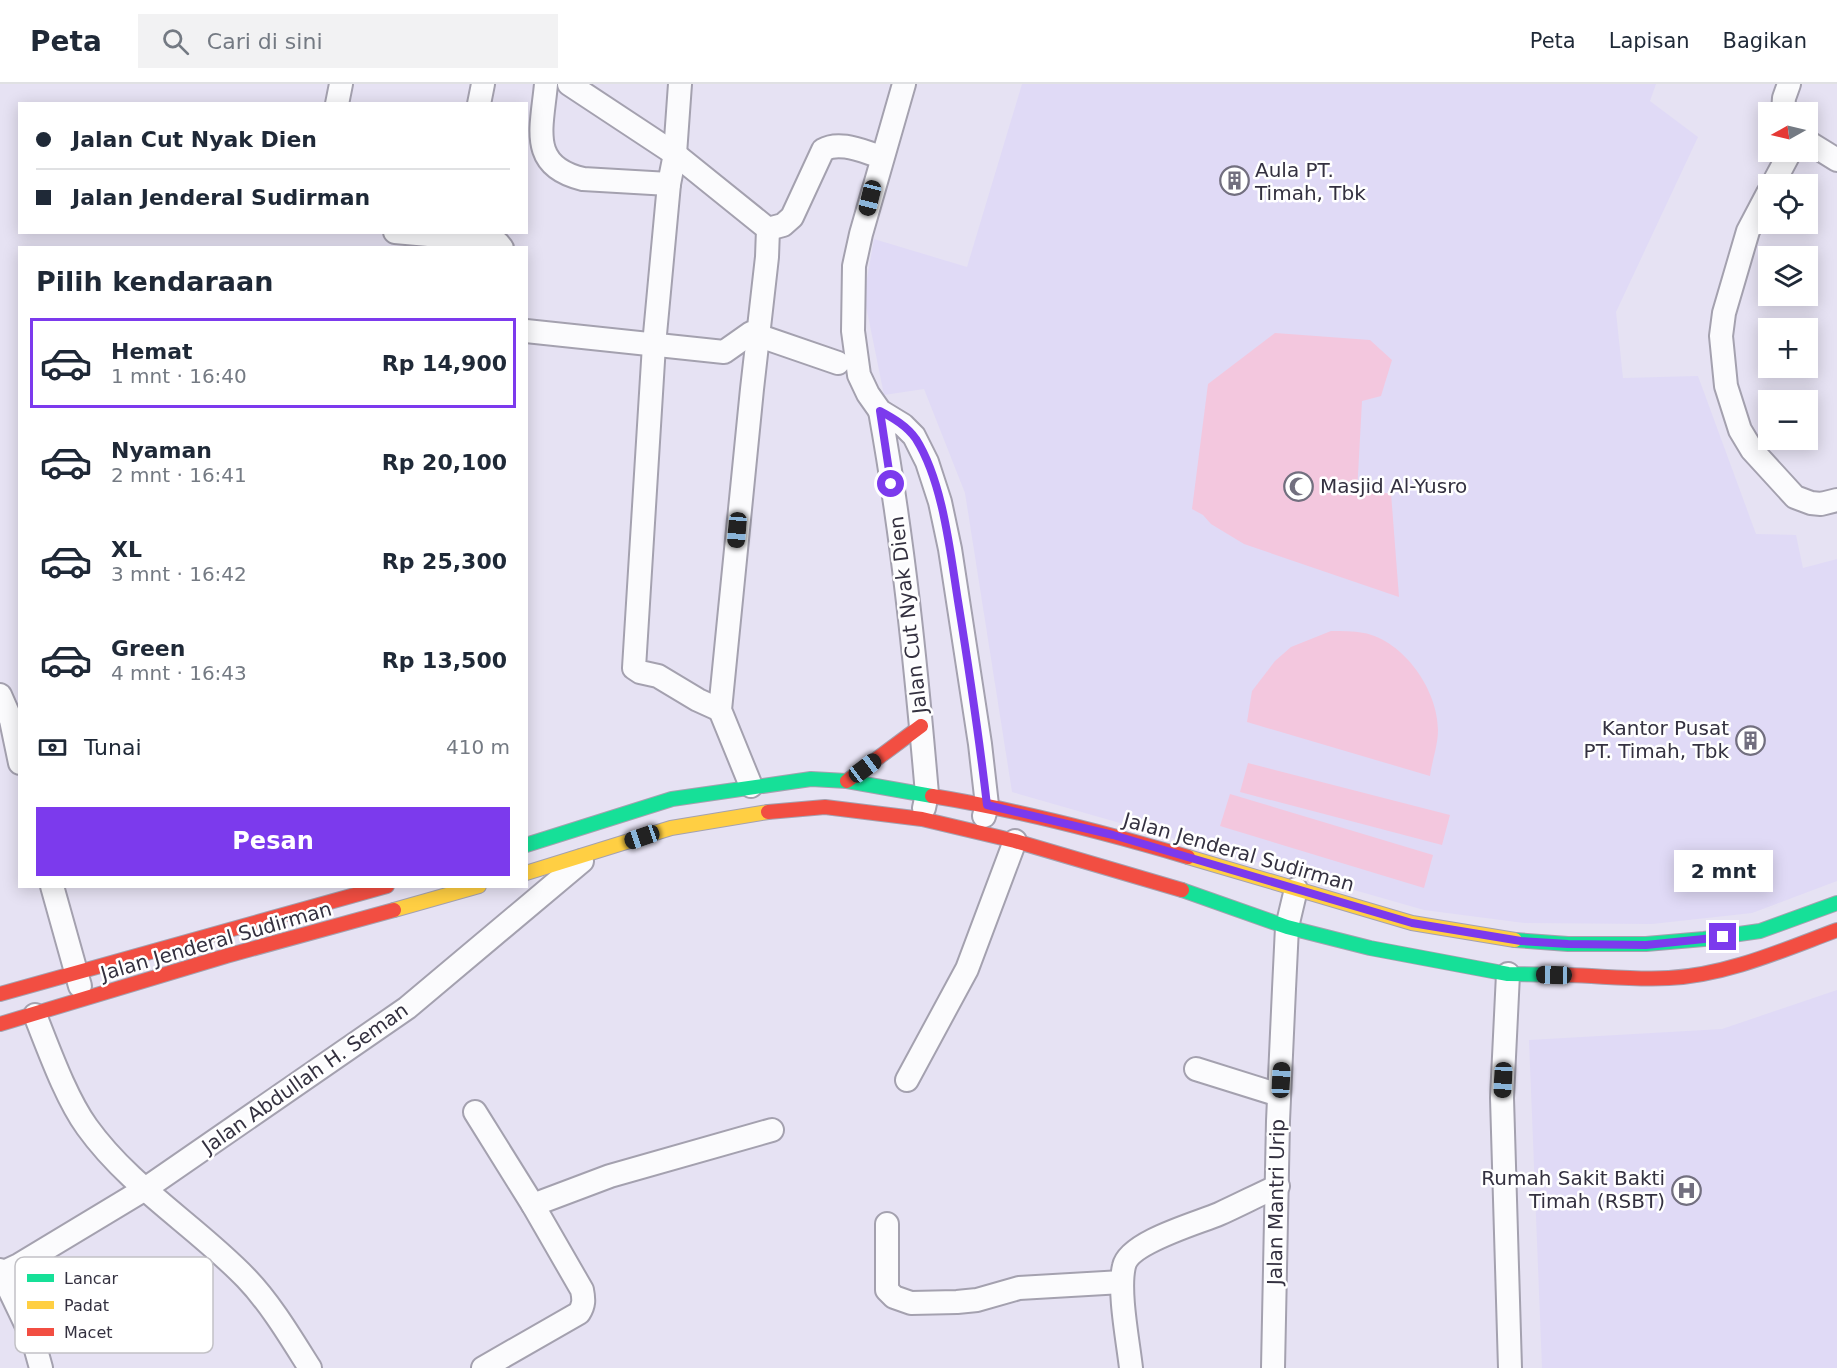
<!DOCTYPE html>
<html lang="id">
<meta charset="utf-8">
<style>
:root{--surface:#fff;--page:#f2f2f3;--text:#1f2937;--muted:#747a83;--line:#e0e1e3;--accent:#7c3aed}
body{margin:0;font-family:"DejaVu Sans",sans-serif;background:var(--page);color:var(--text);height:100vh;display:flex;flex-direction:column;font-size:22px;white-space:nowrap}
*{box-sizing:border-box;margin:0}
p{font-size:20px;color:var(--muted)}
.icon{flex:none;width:33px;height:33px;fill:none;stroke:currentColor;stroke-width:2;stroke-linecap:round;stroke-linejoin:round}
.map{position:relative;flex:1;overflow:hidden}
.side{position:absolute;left:18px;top:162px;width:510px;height:642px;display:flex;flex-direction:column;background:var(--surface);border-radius:0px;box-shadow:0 3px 15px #0003}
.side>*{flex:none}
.hud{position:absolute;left:18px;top:18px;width:510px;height:132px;border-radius:0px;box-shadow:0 3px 15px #0003;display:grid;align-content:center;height:132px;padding:0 18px;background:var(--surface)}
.needle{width:39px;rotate:262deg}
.tools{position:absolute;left:1758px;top:18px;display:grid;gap:12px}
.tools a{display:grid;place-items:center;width:60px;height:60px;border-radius:0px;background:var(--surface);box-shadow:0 3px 15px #0003;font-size:30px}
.end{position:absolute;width:27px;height:27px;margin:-14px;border:8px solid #7c3aed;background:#fff;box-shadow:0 0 0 3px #fff}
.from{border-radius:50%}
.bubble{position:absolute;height:42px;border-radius:0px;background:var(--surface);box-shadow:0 3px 15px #0003;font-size:20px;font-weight:800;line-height:42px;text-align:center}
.car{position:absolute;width:18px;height:36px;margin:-18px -9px;border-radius:8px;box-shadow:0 0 4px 2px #0007;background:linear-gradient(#222 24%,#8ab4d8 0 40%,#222 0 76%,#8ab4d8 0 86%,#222 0)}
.hud b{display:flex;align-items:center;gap:21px;height:57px;font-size:22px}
.hud b+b{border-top:2px solid var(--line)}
.hud i{width:15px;height:15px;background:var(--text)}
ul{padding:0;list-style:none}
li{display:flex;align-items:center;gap:18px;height:90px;margin:0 12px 9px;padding:0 6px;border:3px solid transparent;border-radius:0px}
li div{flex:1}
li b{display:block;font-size:22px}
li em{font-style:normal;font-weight:800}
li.on{border-color:var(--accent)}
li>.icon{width:54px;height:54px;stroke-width:1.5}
h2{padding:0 18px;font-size:27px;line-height:72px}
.pay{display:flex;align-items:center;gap:15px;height:66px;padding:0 18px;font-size:22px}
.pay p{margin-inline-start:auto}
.button{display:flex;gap:12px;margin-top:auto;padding:12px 18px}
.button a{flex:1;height:69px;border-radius:0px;background:var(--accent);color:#fff;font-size:24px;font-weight:800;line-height:69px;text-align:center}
header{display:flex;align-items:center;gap:36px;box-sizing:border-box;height:84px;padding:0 30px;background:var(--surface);border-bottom:2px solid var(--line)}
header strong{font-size:28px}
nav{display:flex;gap:33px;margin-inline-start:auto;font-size:21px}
.search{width:420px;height:54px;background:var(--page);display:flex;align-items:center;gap:15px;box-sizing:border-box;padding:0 21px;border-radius:0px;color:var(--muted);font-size:22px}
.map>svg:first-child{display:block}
</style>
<header>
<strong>Peta</strong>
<div class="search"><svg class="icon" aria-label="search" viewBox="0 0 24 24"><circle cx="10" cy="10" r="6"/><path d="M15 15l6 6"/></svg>Cari di sini</div>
<nav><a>Peta</a><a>Lapisan</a><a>Bagikan</a></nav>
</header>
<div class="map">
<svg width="1837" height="1284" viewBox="0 0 1837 1284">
<rect width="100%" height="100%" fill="#e6e2f3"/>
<g fill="#e0daf6">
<path d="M 1022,0 L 1656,0 L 1650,17 L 1698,53 L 1616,228 L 1623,294 L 1698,292 L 1756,450 L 1796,451 L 1803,484 L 1837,475 L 1837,797 L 1752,829 L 1652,840 L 1524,839 L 1424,826 L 1012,708 L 965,409 L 924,305 L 884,311 L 864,212 L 874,155 L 967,183 Z"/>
<path d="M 1837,906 L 1837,1284 L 1542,1284 L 1529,956 L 1722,945 Z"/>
</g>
<g fill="#f3c7de">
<path d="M 1275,249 L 1370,256 L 1392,276 L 1381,312 L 1362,317 L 1357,409 L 1391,409 L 1399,513 L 1244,460 L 1211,440 L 1203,431 L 1192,425 L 1208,300 Z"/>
<path d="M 1331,547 C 1342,547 1353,547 1364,549 C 1404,557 1438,606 1438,646 C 1438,661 1432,677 1430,692 L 1247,638 L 1252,607 L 1275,577 L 1291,563 Z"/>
<path d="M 1248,679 L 1450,731 L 1442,761 L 1240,708 Z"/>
<path d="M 1230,710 L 1433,771 L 1424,804 L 1220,742 Z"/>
</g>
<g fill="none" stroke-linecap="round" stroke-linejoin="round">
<defs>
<g id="street">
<path d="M 546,0 C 542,44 528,82 583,95 L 669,100"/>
<path d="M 569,0 L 675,70 L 768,145 L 767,173 L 752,305 L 720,626 L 751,702"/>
<path d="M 680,0 L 675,70 L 669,100 L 654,261 L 634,584 L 640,588 L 658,592 L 698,616 L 720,626"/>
<path d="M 904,0 L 861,150 L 854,182 L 853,247 L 859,291 L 868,310 L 880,327 L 903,341 L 914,352 L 927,378 L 940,418 L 950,465 L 980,660 L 987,721 L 984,732"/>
<path d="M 337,20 L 341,0"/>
<path d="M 479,20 L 483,0"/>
<path d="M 1783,28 L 1784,14 L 1789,0"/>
<path d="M 1808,58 L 1837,76"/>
<path d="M 1773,100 L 1790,68"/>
<path d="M 1768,109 L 1748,147 L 1724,229 L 1721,252 L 1726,302 L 1740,346 L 1752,366 L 1795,413 L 1811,419 L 1821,420 L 1837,416"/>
<path d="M 768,145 L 783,141 L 792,133 L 823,66 C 840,56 864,68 882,73"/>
<path d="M 395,148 L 451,153 L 456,148"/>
<path d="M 454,152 L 498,159 L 502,164"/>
<path d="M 526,247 L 724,268 L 751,249 L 838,279"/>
<path d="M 880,327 C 903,454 916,582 927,710 L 924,724"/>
<path d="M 0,611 L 11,636 L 20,679"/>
<path d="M 52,802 L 80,902"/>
<path d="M 1508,890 L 1502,1014 L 1510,1284"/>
<path d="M 35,931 C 49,966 66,1014 87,1043 C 130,1103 196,1142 246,1194 C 271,1220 291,1254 310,1284"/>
<path d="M 1196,985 L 1279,1011"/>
<path d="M 907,996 L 967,885 L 1015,757"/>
<path d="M 475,1028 L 533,1121 L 582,1206 C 584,1216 584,1221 579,1229 L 483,1284"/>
<path d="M 533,1121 L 610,1092 L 772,1046"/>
<path d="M 887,1140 L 887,1206 L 894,1213 L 911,1219 L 957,1218 L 977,1216 L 1019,1204 L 1122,1198"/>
<path d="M 0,1186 L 33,1255 L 41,1284"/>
<path d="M 0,1190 L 19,1181 L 145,1105 L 407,924 L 582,777"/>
<path d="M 1131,1284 C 1128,1257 1118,1207 1124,1182 C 1129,1158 1198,1139 1219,1130 C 1239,1121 1258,1111 1278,1102"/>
<path d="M 1273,1284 L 1278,1037 L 1284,905 L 1287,843 L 1296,805"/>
</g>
<g id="fast">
<path d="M 526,761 L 672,715 L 811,695 L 847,697 L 932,712"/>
<path d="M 1182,806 L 1287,843 L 1370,864 L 1508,890 L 1568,891"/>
<path d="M 1515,856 L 1568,860 L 1646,860 L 1704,855 L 1760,847 L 1837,819"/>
</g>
<g id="slow">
<path d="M 1188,773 L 1412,839 L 1515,856"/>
<path d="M 526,789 L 671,744 L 768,728"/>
<path d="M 394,826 L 479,802"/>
</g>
<g id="jam">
<path d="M 847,697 L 921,642"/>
<path d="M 932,712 C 1019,726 1103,748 1188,773"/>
<path d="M 768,728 L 825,723 L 922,735 L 1015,757 L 1182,806"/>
<path d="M 1568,891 C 1602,892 1636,896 1669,894 C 1727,891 1783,866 1837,846"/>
<path d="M 0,910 L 387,802"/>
<path d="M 0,940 L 226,872 L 394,826"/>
</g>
</defs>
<use href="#street" stroke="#a4a1af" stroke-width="26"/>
<use href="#fast" stroke="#a4a1af" stroke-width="16"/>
<use href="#slow" stroke="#a4a1af" stroke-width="16"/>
<use href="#jam" stroke="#a4a1af" stroke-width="16"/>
<use href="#street" stroke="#fbfbfd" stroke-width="22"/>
<use href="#fast" stroke="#16e098" stroke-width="14"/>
<use href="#slow" stroke="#ffcf43" stroke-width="14"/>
<use href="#jam" stroke="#f24e42" stroke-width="14"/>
</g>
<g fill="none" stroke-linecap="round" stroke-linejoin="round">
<path stroke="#7c3aed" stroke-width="8" d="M 891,400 L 880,327 C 893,334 907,342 916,355 C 943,398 950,467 958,517 C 969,585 979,653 987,721 L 1113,751 L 1412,839 L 1521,857 L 1568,860 L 1646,861 L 1723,853"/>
</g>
<defs>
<symbol id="building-ring" viewBox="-11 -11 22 22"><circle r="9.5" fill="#fff" stroke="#726f7f" stroke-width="1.5"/><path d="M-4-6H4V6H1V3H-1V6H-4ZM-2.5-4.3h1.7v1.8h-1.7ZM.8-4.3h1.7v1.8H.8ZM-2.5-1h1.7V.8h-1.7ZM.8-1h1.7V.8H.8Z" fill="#726f7f"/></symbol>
<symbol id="mosque-ring" viewBox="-11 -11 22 22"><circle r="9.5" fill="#fff" stroke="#726f7f" stroke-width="1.5"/><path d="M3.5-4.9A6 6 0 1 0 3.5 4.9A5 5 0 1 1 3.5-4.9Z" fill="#726f7f"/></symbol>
<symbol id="hospital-ring" viewBox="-11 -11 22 22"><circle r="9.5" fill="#fff" stroke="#726f7f" stroke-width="1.5"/><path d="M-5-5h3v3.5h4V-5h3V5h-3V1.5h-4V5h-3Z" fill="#726f7f"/></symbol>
</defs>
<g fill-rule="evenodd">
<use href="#building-ring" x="1218" y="80" width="33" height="33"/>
<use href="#mosque-ring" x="1282" y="386" width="33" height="33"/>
<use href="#building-ring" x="1734" y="640" width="33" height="33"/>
<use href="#hospital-ring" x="1670" y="1090" width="33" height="33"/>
</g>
<g text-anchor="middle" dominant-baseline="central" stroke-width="5" stroke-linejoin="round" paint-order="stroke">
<g font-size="20" fill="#343140" stroke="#fff" text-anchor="start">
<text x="1255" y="86">Aula PT.<tspan x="1255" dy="23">Timah, Tbk</tspan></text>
<text x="1320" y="402">Masjid Al-Yusro</text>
<text x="1729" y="644" text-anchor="end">Kantor Pusat<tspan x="1729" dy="23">PT. Timah, Tbk</tspan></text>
<text x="1665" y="1094" text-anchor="end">Rumah Sakit Bakti<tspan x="1665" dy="23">Timah (RSBT)</tspan></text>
</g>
<g font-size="20" fill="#343140" stroke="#fff">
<text transform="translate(908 531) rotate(-97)">Jalan Cut Nyak Dien</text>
<text transform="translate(1239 768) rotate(16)">Jalan Jenderal Sudirman</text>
<text transform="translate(216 857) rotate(-16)">Jalan Jenderal Sudirman</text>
<text transform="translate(305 994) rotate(-35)">Jalan Abdullah H. Seman</text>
<text transform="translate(1276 1118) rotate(-89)">Jalan Mantri Urip</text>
</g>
</g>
<rect x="15" y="1173" width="198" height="96" rx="9" fill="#fff" stroke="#c2c1c6" stroke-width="1.5"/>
<rect x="27" y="1190" width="27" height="8" fill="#16e098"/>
<rect x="27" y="1217" width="27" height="8" fill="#ffcf43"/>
<rect x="27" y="1244" width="27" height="8" fill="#f24e42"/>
<g font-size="16" fill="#343140">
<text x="64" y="1200">Lancar</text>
<text x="64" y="1227">Padat</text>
<text x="64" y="1254">Macet</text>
</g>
</svg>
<div class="tools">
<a><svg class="needle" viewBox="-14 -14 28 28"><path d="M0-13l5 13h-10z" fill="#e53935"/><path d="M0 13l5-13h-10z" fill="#747a83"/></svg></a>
<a><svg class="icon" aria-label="locate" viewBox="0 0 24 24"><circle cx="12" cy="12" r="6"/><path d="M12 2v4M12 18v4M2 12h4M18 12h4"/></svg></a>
<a><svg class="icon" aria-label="layers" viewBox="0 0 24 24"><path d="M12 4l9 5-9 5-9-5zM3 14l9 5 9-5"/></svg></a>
<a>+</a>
<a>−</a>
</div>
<i class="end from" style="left:891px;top:400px"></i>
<i class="end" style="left:1723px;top:853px"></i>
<div class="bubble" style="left:1674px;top:766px;width:99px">2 mnt</div>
<i class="car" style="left:870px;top:114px;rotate:194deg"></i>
<i class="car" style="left:737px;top:446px;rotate:185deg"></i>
<i class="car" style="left:865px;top:684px;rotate:53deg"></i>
<i class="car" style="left:642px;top:753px;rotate:251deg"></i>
<i class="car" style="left:1554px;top:891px;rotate:271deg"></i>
<i class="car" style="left:1281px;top:996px;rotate:3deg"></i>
<i class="car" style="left:1503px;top:996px;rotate:183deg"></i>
<div class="hud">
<b><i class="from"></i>Jalan Cut Nyak Dien</b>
<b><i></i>Jalan Jenderal Sudirman</b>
</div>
<section class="side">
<h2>Pilih kendaraan</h2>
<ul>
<li class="on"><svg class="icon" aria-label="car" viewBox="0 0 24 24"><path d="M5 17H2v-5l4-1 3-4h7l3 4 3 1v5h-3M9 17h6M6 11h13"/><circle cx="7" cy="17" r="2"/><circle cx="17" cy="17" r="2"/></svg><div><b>Hemat</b><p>1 mnt · 16:40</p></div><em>Rp 14,900</em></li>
<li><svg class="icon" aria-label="car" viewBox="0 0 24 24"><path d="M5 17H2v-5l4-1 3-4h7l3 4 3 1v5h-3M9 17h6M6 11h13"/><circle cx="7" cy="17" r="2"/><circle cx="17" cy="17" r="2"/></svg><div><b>Nyaman</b><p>2 mnt · 16:41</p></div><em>Rp 20,100</em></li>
<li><svg class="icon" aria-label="car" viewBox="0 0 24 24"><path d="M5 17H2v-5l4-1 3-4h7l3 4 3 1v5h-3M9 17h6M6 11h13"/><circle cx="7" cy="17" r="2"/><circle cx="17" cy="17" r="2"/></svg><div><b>XL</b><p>3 mnt · 16:42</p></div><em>Rp 25,300</em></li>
<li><svg class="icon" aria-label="car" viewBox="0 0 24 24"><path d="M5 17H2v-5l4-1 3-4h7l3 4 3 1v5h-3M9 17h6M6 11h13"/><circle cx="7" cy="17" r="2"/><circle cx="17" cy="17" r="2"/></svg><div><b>Green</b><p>4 mnt · 16:43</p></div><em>Rp 13,500</em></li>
</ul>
<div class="pay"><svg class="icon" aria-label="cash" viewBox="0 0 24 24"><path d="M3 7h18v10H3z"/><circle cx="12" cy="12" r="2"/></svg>Tunai<p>410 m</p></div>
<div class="button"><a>Pesan</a></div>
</section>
</div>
